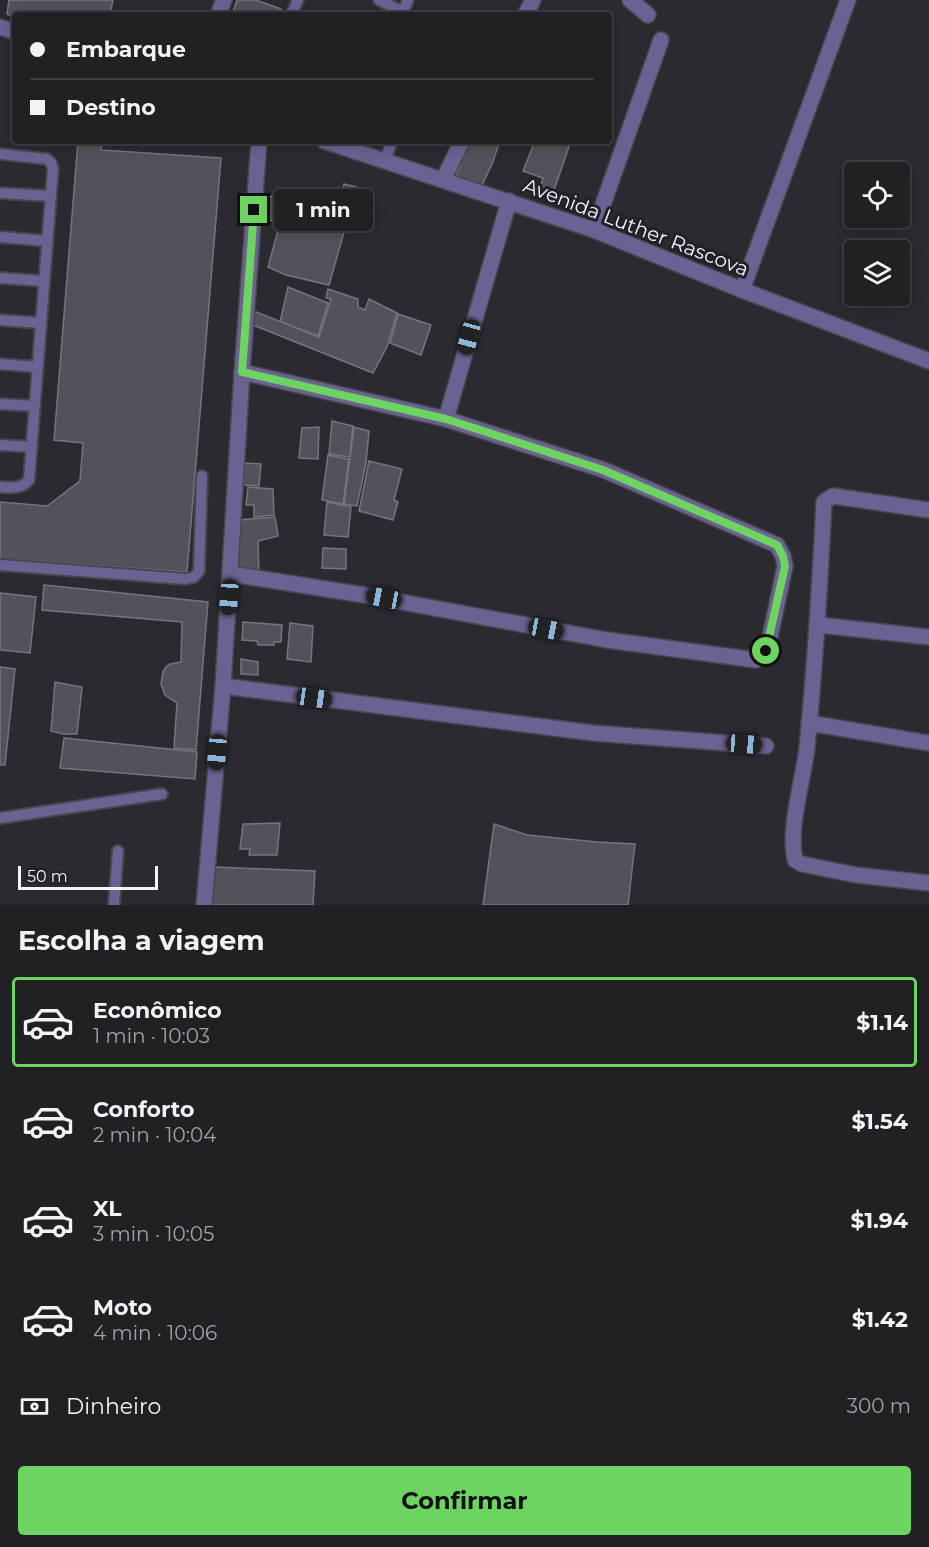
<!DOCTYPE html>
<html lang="pt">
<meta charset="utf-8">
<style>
:root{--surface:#202025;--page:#2d2d32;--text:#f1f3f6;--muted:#a2a3a7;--line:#3d3e42;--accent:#6dd361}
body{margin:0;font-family:Montserrat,sans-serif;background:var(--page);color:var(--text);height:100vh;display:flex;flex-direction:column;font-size:22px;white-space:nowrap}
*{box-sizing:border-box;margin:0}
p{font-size:20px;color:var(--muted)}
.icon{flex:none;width:33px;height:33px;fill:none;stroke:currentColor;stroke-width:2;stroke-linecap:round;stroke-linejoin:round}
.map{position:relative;height:905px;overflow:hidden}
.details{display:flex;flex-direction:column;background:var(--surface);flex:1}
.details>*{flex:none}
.hud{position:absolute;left:12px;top:12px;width:600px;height:132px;border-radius:6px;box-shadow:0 3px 15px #0003,0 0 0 2px var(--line);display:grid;align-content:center;height:132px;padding:0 18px;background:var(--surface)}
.fabs{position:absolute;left:844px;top:162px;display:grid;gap:12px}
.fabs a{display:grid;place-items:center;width:66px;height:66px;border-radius:6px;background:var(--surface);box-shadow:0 3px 15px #0003,0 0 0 2px var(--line);font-size:30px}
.scale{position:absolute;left:18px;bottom:15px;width:140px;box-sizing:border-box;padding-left:6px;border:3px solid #f5f4f9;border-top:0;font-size:16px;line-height:21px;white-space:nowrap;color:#f5f4f9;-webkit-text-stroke:4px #222128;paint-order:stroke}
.end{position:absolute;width:27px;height:27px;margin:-14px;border:8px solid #6dd361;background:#111;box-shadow:0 0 0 3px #111}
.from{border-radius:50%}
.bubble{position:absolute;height:42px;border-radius:6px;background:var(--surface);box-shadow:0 3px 15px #0003,0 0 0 2px var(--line);font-size:20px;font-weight:700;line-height:42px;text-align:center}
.car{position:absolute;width:18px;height:36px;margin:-18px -9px;border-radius:8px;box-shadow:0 0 4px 2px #0007;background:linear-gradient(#222 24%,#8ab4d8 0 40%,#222 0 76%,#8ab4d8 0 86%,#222 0)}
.hud b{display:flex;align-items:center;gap:21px;height:57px;font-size:22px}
.hud b+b{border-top:2px solid var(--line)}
.hud i{width:15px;height:15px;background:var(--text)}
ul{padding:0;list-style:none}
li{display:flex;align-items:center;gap:18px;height:90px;margin:0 12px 9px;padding:0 6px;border:3px solid transparent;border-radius:6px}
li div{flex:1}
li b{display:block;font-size:22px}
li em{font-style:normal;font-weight:700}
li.selected{border-color:var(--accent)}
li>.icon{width:54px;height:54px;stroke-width:1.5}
h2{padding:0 18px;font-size:27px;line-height:72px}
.pay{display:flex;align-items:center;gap:15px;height:66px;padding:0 18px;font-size:22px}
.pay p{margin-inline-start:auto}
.button{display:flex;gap:12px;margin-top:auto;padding:12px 18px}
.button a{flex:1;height:69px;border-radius:6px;background:var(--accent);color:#111;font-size:24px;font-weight:700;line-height:69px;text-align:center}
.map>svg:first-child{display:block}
</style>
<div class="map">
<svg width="929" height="905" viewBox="0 0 929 905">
<rect width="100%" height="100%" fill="#2b2a31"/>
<g fill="#53525a" stroke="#76757e" stroke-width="1.5">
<path d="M 9,0 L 113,0 L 110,15 L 15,15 L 15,17 L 7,14 Z"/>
<path d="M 237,0 L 256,0 L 281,9 L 279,15 L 232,15 Z"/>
<path d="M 78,141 L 102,141 L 101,150 L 221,158 L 187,572 L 0,559 L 0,502 L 47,506 L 80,481 L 83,443 L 54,440 Z"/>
<path d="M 467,141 L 500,141 L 492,164 L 481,187 L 456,177 Z"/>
<path d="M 535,141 L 571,141 L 552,196 L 539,192 L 543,178 L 523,171 Z"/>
<path d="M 344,184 L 357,187 L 329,285 L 286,275 L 268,267 L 289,190 L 339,203 Z"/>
<path d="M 265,196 L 280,197 L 279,221 L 266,220 Z"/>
<path d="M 288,287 L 328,303 L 318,336 L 280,322 Z"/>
<path d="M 328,289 L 358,299 L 358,307 L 365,310 L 369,299 L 397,313 L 387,347 L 373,373 L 253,325 L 254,311 L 319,337 L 331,299 L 326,298 Z"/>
<path d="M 398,314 L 431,325 L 421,355 L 390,343 Z"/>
<path d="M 332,421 L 353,426 L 350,457 L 329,454 Z"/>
<path d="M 319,427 L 318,459 L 299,458 L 302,428 Z"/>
<path d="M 354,427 L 369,431 L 366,463 L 357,506 L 344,504 Z"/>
<path d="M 328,455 L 349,459 L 343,504 L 322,500 Z"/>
<path d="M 369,461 L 402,469 L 394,500 L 398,502 L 393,520 L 359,511 Z"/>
<path d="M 245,463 L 261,464 L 259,486 L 243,485 Z"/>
<path d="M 248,487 L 273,489 L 274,515 L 254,517 L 254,505 L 246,505 Z"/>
<path d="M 327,502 L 351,507 L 348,537 L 324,535 Z"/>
<path d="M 275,517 L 278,536 L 258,541 L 259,573 L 245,571 L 236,566 L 239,520 Z"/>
<path d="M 323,548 L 346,549 L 346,569 L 322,568 Z"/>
<path d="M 44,585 L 208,602 L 196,750 L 174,748 L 177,703 L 165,695 L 161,684 L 163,672 L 166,667 L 170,664 L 181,662 L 182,622 L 42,610 Z"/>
<path d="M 0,593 L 36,597 L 30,653 L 0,650 Z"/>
<path d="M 243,622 L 282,625 L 281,642 L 274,642 L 274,645 L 258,645 L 257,641 L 242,640 Z"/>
<path d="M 290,623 L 313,626 L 311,662 L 287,659 Z"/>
<path d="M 241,659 L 258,662 L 258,675 L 241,674 Z"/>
<path d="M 0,667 L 15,669 L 5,765 L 0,765 Z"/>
<path d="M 55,682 L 82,687 L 77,734 L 63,734 L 51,731 Z"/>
<path d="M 64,738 L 197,752 L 195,779 L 60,768 Z"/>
<path d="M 280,823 L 277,855 L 249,855 L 250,849 L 240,849 L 243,824 Z"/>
<path d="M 494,824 L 527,835 L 597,842 L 635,844 L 628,905 L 483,905 Z"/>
<path d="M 215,867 L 315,871 L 313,905 L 207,905 L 208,892 L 213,892 Z"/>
</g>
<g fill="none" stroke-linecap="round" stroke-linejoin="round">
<defs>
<g id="service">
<path d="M 379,0 L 403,12 L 405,15"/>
<path d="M 403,12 L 408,0"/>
<path d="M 291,15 L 298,0"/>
<path d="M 0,154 L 47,159 L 51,163 L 53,168 L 29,480 C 21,489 12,488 0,487"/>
<path d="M 385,161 L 392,141"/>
<path d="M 0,193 L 50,196"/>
<path d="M 0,237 L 47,241"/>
<path d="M 0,278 L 44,281"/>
<path d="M 0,320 L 41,323"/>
<path d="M 0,364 L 37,367"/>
<path d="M 0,404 L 34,406"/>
<path d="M 0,445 L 32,447"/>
<path d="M 0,565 L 186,579 L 194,577 L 199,571 L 202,476"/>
<path d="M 0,818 L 162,794"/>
<path d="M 114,905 L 118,851"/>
</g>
<g id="minor">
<path d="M 630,0 L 648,15"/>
<path d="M 218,15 L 224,0"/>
<path d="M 525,15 L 533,0"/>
<path d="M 0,27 L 15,32"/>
<path d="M 324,141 L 594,230 L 742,290 L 929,361"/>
<path d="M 443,180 L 462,141"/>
<path d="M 594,230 L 661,40"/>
<path d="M 742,290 L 848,0"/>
<path d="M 446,419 L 509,201"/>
<path d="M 929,510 L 833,496 L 824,502 C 820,584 815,666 807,748 C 803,781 788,828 795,860 L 802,864 L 856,875 L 929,883"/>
<path d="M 231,574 L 364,595 L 607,640 L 756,660 L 763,657 L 767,651 L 785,566 L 783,556 L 777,545 L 604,470 L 446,419 L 242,372"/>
<path d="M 819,625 L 929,637"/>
<path d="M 223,686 L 593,733 L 766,746"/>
<path d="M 809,723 L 929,743"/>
<path d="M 204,905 L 223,686 L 242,372 L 259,141"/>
</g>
</defs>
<use href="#service" stroke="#47464d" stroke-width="14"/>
<use href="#minor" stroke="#47464d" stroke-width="18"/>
<use href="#service" stroke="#6b6293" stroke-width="10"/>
<use href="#minor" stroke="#6b6293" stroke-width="15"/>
</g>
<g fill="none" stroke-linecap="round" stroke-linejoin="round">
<path stroke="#6dd361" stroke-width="8" d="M 254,210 L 242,372 L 446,419 L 603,470 L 777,545 L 783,556 L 785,566 L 766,651"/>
</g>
<g text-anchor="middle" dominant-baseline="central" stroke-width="6" stroke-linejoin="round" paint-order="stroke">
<g font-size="20" fill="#f5f4f9" stroke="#222128">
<text transform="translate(636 227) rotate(21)">Avenida Luther Rascova</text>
</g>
</g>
</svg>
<div class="fabs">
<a><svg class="icon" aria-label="locate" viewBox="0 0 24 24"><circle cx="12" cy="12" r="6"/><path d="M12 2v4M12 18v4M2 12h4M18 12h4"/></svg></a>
<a><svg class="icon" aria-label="layers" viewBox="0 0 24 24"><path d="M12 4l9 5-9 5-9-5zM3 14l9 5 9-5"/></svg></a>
</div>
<div class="scale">50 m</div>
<i class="end from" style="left:766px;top:651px"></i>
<i class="end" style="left:254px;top:210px"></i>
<div class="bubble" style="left:274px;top:189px;width:99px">1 min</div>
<i class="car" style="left:469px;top:337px;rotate:195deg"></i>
<i class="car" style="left:229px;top:597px;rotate:184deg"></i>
<i class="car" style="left:384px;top:598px;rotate:281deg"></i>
<i class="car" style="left:546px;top:629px;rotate:101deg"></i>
<i class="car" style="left:314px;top:698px;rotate:98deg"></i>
<i class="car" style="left:744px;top:744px;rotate:94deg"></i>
<i class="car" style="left:217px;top:752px;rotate:185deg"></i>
<div class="hud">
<b><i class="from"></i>Embarque</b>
<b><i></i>Destino</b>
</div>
</div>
<section class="details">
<h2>Escolha a viagem</h2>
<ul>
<li class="selected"><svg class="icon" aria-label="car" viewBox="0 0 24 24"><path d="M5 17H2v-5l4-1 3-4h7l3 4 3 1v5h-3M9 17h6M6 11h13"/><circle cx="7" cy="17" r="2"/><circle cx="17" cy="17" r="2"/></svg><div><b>Econômico</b><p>1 min · 10:03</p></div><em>$1.14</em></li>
<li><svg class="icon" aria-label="car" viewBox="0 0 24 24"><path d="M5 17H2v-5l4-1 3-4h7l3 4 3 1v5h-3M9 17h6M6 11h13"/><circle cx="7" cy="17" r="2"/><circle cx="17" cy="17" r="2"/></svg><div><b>Conforto</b><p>2 min · 10:04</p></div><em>$1.54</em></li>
<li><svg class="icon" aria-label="car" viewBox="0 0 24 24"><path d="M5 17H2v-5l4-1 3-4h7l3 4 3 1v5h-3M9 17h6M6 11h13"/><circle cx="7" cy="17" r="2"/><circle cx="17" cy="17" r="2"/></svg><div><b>XL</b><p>3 min · 10:05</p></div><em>$1.94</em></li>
<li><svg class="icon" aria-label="car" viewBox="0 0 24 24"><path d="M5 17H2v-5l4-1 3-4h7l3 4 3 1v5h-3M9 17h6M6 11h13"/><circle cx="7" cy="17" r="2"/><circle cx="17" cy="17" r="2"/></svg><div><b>Moto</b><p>4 min · 10:06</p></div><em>$1.42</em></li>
</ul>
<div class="pay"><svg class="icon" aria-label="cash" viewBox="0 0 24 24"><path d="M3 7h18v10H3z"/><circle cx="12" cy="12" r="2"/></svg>Dinheiro<p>300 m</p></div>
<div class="button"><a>Confirmar</a></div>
</section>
